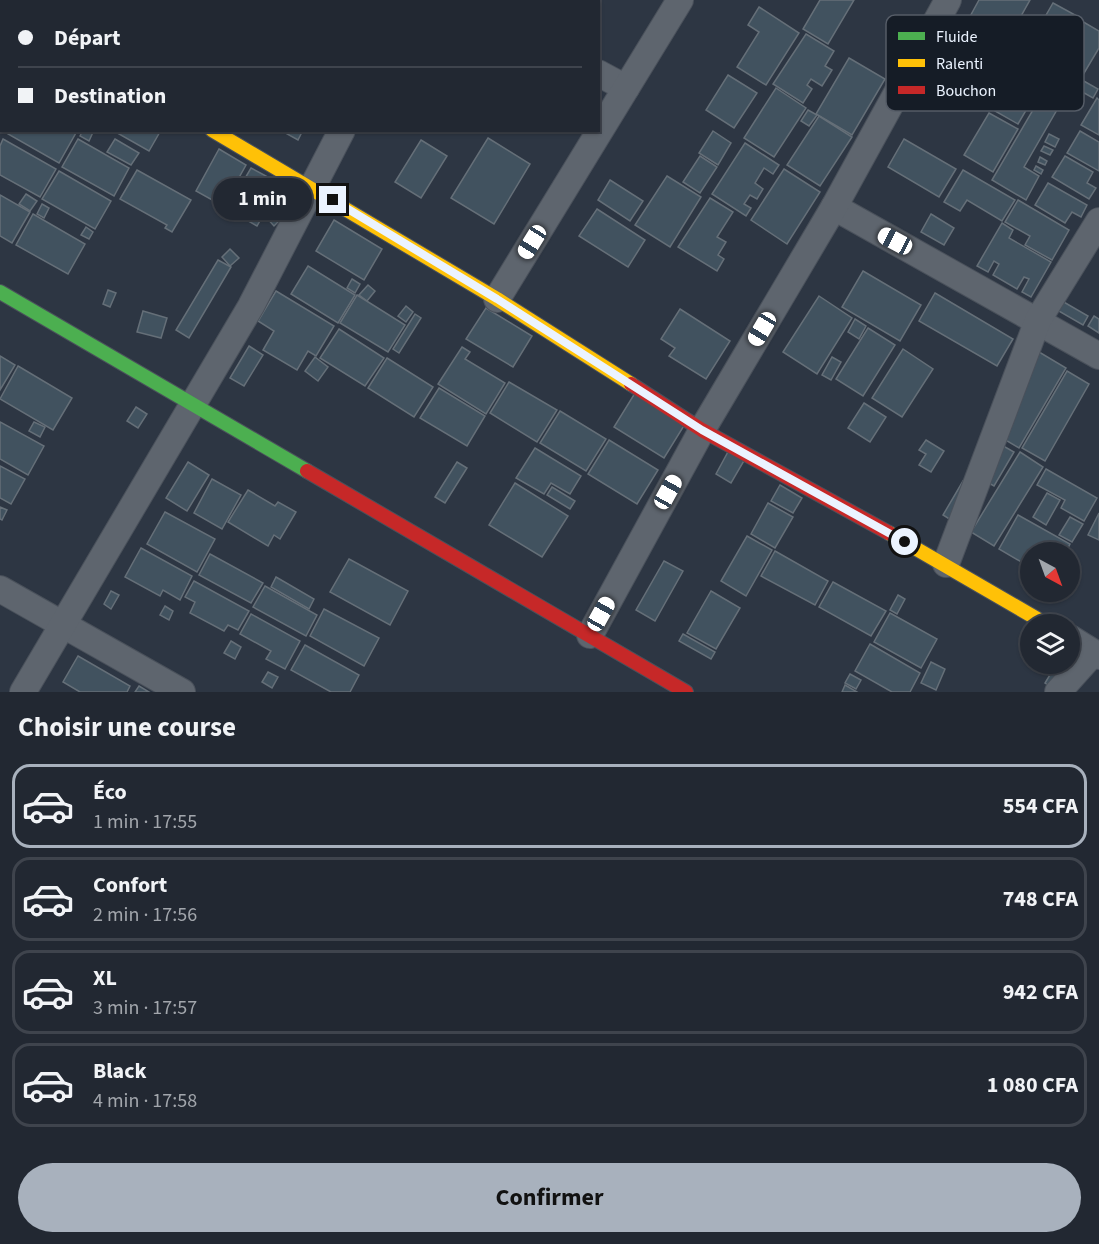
<!DOCTYPE html>
<html lang="fr">
<meta charset="utf-8">
<style>
:root{--surface:#222832;--page:#2a303a;--text:#f1f3f6;--muted:#a2a6ac;--line:#3f444d;--accent:#a8b1bd}
body{margin:0;font-family:"Source Sans 3",sans-serif;background:var(--page);color:var(--text);height:100vh;display:flex;flex-direction:column;font-size:22px;white-space:nowrap}
*{box-sizing:border-box;margin:0}
p{font-size:20px;color:var(--muted)}
.icon{flex:none;width:33px;height:33px;fill:none;stroke:currentColor;stroke-width:2;stroke-linecap:round;stroke-linejoin:round}
.map{position:relative;height:692px;overflow:hidden}
.panel{display:flex;flex-direction:column;background:var(--surface);flex:1}
.panel>*{flex:none}
.guide{position:absolute;left:0px;top:0px;width:600px;height:132px;box-shadow:0 2px 4px #0004,0 0 0 2px var(--line);display:grid;align-content:center;height:132px;padding:0 18px;background:var(--surface)}
.needle{width:39px;rotate:139deg}
.tools{position:absolute;left:1020px;top:542px;display:grid;gap:12px}
.tools a{display:grid;place-items:center;width:60px;height:60px;border-radius:50%;background:var(--surface);box-shadow:0 2px 4px #0004,0 0 0 2px var(--line);font-size:30px}
.end{position:absolute;width:27px;height:27px;margin:-14px;border:8px solid #ebf3ff;background:#111;box-shadow:0 0 0 3px #111}
.from{border-radius:50%}
.bubble{position:absolute;height:42px;border-radius:21px;background:var(--surface);box-shadow:0 2px 4px #0004,0 0 0 2px var(--line);font-size:20px;font-weight:700;line-height:42px;text-align:center}
.car{position:absolute;width:18px;height:36px;margin:-18px -9px;border-radius:8px;box-shadow:0 0 4px 2px #0007;background:linear-gradient(#fff 24%,#345 0 40%,#fff 0 76%,#345 0 86%,#fff 0)}
.guide b{display:flex;align-items:center;gap:21px;height:57px;font-size:22px}
.guide b+b{border-top:2px solid var(--line)}
.guide i{width:15px;height:15px;background:var(--text)}
ul{padding:0;list-style:none}
li{display:flex;align-items:center;gap:18px;height:84px;margin:0 12px 9px;padding:0 6px;border:3px solid var(--line);border-radius:18px}
li div{flex:1}
li b{display:block;font-size:22px}
li em{font-style:normal;font-weight:700}
li.on{border-color:var(--accent)}
li>.icon{width:54px;height:54px;stroke-width:1.5}
h2{padding:0 18px;font-size:27px;line-height:72px}
.cta{display:flex;gap:12px;margin-top:auto;padding:12px 18px}
.cta a{flex:1;height:69px;border-radius:36px;background:var(--accent);color:#111;font-size:24px;font-weight:700;line-height:69px;text-align:center}
.map>svg:first-child{display:block}
</style>
<div class="map">
<svg width="1099" height="692" viewBox="0 0 1099 692">
<rect width="100%" height="100%" fill="#2d3643"/>
<g fill="#41525f" stroke="#656f78" stroke-width="1.5">
<path d="M 175,0 L 204,0 L 203,2 Z"/>
<path d="M 205,0 L 240,0 L 243,2 L 204,2 Z"/>
<path d="M 551,0 L 582,0 L 550,2 Z"/>
<path d="M 820,0 L 854,0 L 828,44 L 803,29 Z"/>
<path d="M 979,0 L 1030,0 L 1006,43 L 967,22 Z"/>
<path d="M 1053,3 L 1077,16 L 1047,67 L 1014,48 L 1028,23 L 1038,29 Z"/>
<path d="M 759,7 L 799,33 L 766,85 L 737,67 L 759,32 L 748,25 Z"/>
<path d="M 1080,20 L 1099,31 L 1099,48 L 1077,85 L 1051,70 Z"/>
<path d="M 806,34 L 834,51 L 825,66 L 832,70 L 822,86 L 811,79 L 807,85 L 812,89 L 803,103 L 773,84 Z"/>
<path d="M 849,58 L 885,79 L 852,135 L 816,114 Z"/>
<path d="M 728,75 L 757,93 L 734,128 L 706,110 Z"/>
<path d="M 1051,79 L 1069,89 L 1024,167 L 1039,176 L 1026,200 L 992,180 Z"/>
<path d="M 1082,80 L 1098,89 L 1093,98 L 1077,89 Z"/>
<path d="M 0,88 L 2,130 L 7,130 L 5,133 L 0,130 Z"/>
<path d="M 776,88 L 806,108 L 774,157 L 744,138 Z"/>
<path d="M 1005,93 L 1028,107 L 1018,124 L 995,111 Z"/>
<path d="M 1097,98 L 1099,100 L 1099,135 L 1081,125 Z"/>
<path d="M 808,110 L 817,115 L 809,126 L 801,121 Z"/>
<path d="M 989,113 L 1018,129 L 993,172 L 964,155 Z"/>
<path d="M 819,116 L 852,137 L 820,186 L 787,165 Z"/>
<path d="M 10,130 L 77,130 L 77,131 L 59,163 L 8,134 Z"/>
<path d="M 83,130 L 94,130 L 89,141 L 80,136 Z"/>
<path d="M 112,130 L 161,130 L 149,151 Z"/>
<path d="M 280,130 L 303,130 L 298,140 Z"/>
<path d="M 713,131 L 731,143 L 718,165 L 699,153 Z"/>
<path d="M 1080,131 L 1099,142 L 1099,171 L 1067,153 Z"/>
<path d="M 1049,134 L 1059,139 L 1055,147 L 1045,142 Z"/>
<path d="M 488,138 L 530,164 L 494,224 L 451,198 Z"/>
<path d="M 3,139 L 56,169 L 40,197 L 0,175 L 0,146 Z"/>
<path d="M 78,139 L 129,168 L 114,196 L 62,167 Z"/>
<path d="M 115,139 L 139,153 L 131,165 L 107,152 Z"/>
<path d="M 904,139 L 956,169 L 939,197 L 888,167 Z"/>
<path d="M 421,140 L 447,156 L 421,198 L 395,182 Z"/>
<path d="M 745,143 L 779,165 L 773,174 L 764,168 L 755,183 L 763,189 L 757,199 L 750,195 L 744,204 L 751,208 L 746,216 L 712,194 Z"/>
<path d="M 1044,146 L 1053,150 L 1050,155 L 1041,151 Z"/>
<path d="M 219,149 L 246,165 L 223,206 L 196,191 Z"/>
<path d="M 700,156 L 717,167 L 700,193 L 683,182 Z"/>
<path d="M 1065,156 L 1093,172 L 1087,183 L 1096,188 L 1089,199 L 1052,177 Z"/>
<path d="M 1040,157 L 1047,161 L 1045,165 L 1038,162 Z"/>
<path d="M 1036,166 L 1043,170 L 1041,174 L 1034,170 Z"/>
<path d="M 251,168 L 281,184 L 257,226 L 227,209 Z"/>
<path d="M 784,169 L 820,192 L 787,244 L 751,220 Z"/>
<path d="M 137,170 L 191,200 L 172,232 L 165,228 L 167,225 L 120,199 Z"/>
<path d="M 963,170 L 1015,200 L 1002,221 L 967,200 L 960,211 L 944,202 Z"/>
<path d="M 59,171 L 111,201 L 95,229 L 42,199 Z"/>
<path d="M 667,176 L 701,197 L 670,247 L 635,225 Z"/>
<path d="M 610,180 L 643,201 L 630,221 L 598,200 Z"/>
<path d="M 1048,183 L 1087,205 L 1081,217 L 1072,212 L 1065,223 L 1035,205 Z"/>
<path d="M 298,186 L 291,209 L 283,200 Z"/>
<path d="M 26,194 L 37,201 L 30,211 L 19,204 Z"/>
<path d="M 0,195 L 30,212 L 12,243 L 0,236 Z"/>
<path d="M 710,198 L 733,212 L 717,237 L 726,242 L 718,255 L 724,259 L 717,271 L 678,247 Z"/>
<path d="M 1018,200 L 1069,230 L 1052,260 L 1025,245 L 1030,236 L 1005,222 Z"/>
<path d="M 42,204 L 49,208 L 44,218 L 37,214 Z"/>
<path d="M 277,204 L 286,214 L 274,226 L 265,216 Z"/>
<path d="M 597,209 L 645,240 L 628,267 L 579,236 Z"/>
<path d="M 33,214 L 85,244 L 68,274 L 16,245 Z"/>
<path d="M 931,214 L 954,228 L 944,245 L 921,232 Z"/>
<path d="M 334,220 L 382,249 L 364,280 L 316,251 Z"/>
<path d="M 1002,223 L 1013,230 L 1009,238 L 1051,262 L 1031,297 L 1022,292 L 1029,279 L 1024,277 L 1017,289 L 993,275 L 999,264 L 994,261 L 988,272 L 977,266 Z"/>
<path d="M 86,227 L 93,232 L 89,239 L 81,235 Z"/>
<path d="M 230,249 L 239,258 L 230,266 L 222,257 Z"/>
<path d="M 218,260 L 231,267 L 189,338 L 176,330 Z"/>
<path d="M 308,266 L 355,295 L 338,323 L 291,294 Z"/>
<path d="M 863,271 L 921,305 L 900,341 L 842,307 Z"/>
<path d="M 352,279 L 360,284 L 355,293 L 347,288 Z"/>
<path d="M 368,285 L 375,291 L 367,301 L 359,295 Z"/>
<path d="M 108,290 L 116,293 L 110,307 L 103,304 Z"/>
<path d="M 276,291 L 334,326 L 316,356 L 308,351 L 297,370 L 263,350 L 274,331 L 258,321 Z"/>
<path d="M 935,293 L 1013,339 L 997,366 L 919,321 Z"/>
<path d="M 357,295 L 405,325 L 388,352 L 340,323 Z"/>
<path d="M 819,296 L 852,318 L 817,374 L 783,352 Z"/>
<path d="M 1062,301 L 1088,316 L 1083,325 L 1057,310 Z"/>
<path d="M 406,306 L 413,312 L 406,322 L 398,316 Z"/>
<path d="M 486,308 L 532,336 L 513,367 L 466,339 Z"/>
<path d="M 680,309 L 730,341 L 706,379 L 669,356 L 675,348 L 661,339 Z"/>
<path d="M 143,311 L 167,318 L 161,338 L 137,332 Z"/>
<path d="M 415,314 L 421,318 L 399,353 L 393,349 Z"/>
<path d="M 1094,316 L 1099,319 L 1099,333 L 1088,326 Z"/>
<path d="M 855,319 L 866,326 L 859,339 L 848,332 Z"/>
<path d="M 868,328 L 895,345 L 863,396 L 836,379 Z"/>
<path d="M 339,329 L 384,358 L 365,386 L 320,358 Z"/>
<path d="M 249,346 L 263,355 L 244,386 L 230,378 Z"/>
<path d="M 462,347 L 470,352 L 465,359 L 505,383 L 486,414 L 438,384 Z"/>
<path d="M 903,349 L 933,369 L 902,417 L 872,398 Z"/>
<path d="M 1039,352 L 1066,368 L 1019,448 L 992,432 Z"/>
<path d="M 0,356 L 15,365 L 0,390 Z"/>
<path d="M 315,357 L 328,367 L 318,381 L 305,371 Z"/>
<path d="M 832,357 L 841,362 L 831,380 L 822,375 Z"/>
<path d="M 387,358 L 433,387 L 414,417 L 368,388 Z"/>
<path d="M 18,366 L 72,398 L 53,430 L 0,399 Z"/>
<path d="M 1067,371 L 1089,384 L 1045,461 L 1022,448 Z"/>
<path d="M 509,382 L 557,410 L 537,442 L 490,413 Z"/>
<path d="M 439,388 L 485,416 L 467,446 L 420,418 Z"/>
<path d="M 635,393 L 685,424 L 664,458 L 614,427 Z"/>
<path d="M 864,403 L 886,417 L 870,442 L 848,428 Z"/>
<path d="M 136,407 L 147,414 L 138,428 L 127,421 Z"/>
<path d="M 560,411 L 606,439 L 586,471 L 540,443 Z"/>
<path d="M 0,422 L 44,446 L 28,475 L 0,459 Z"/>
<path d="M 34,422 L 45,427 L 40,437 L 29,431 Z"/>
<path d="M 991,439 L 1014,452 L 994,486 L 971,473 Z"/>
<path d="M 609,440 L 658,470 L 637,504 L 588,474 Z"/>
<path d="M 926,440 L 944,451 L 931,472 L 919,465 L 926,454 L 919,450 Z"/>
<path d="M 535,448 L 581,476 L 570,494 L 551,483 L 544,494 L 516,478 Z"/>
<path d="M 729,450 L 745,459 L 731,483 L 716,474 Z"/>
<path d="M 1020,452 L 1043,467 L 994,546 L 971,532 Z"/>
<path d="M 188,462 L 209,475 L 187,511 L 166,498 Z"/>
<path d="M 457,462 L 467,468 L 445,503 L 435,497 Z"/>
<path d="M 0,466 L 25,479 L 11,504 L 0,498 Z"/>
<path d="M 1046,469 L 1097,498 L 1084,521 L 1061,508 L 1065,500 L 1037,485 Z"/>
<path d="M 212,479 L 241,495 L 222,529 L 194,513 Z"/>
<path d="M 963,481 L 968,485 L 959,525 L 943,515 Z"/>
<path d="M 515,483 L 568,516 L 542,557 L 489,525 Z"/>
<path d="M 780,485 L 802,498 L 793,513 L 771,501 Z"/>
<path d="M 552,487 L 575,501 L 570,509 L 547,495 Z"/>
<path d="M 248,490 L 275,506 L 278,502 L 296,512 L 280,539 L 274,535 L 268,546 L 228,522 Z"/>
<path d="M 1047,493 L 1060,500 L 1046,525 L 1033,517 Z"/>
<path d="M 768,503 L 793,517 L 775,548 L 751,534 Z"/>
<path d="M 0,507 L 7,510 L 2,520 L 0,519 Z"/>
<path d="M 165,512 L 215,539 L 197,572 L 147,544 Z"/>
<path d="M 1099,513 L 1099,540 L 1088,535 Z"/>
<path d="M 1018,515 L 1070,544 L 1066,552 L 1030,552 L 1030,567 L 999,549 Z"/>
<path d="M 1070,517 L 1083,524 L 1072,542 L 1059,535 Z"/>
<path d="M 747,536 L 772,550 L 746,596 L 721,581 Z"/>
<path d="M 141,548 L 192,576 L 180,600 L 163,590 L 160,596 L 125,577 Z"/>
<path d="M 775,551 L 828,581 L 815,605 L 761,576 Z"/>
<path d="M 210,554 L 263,583 L 251,603 L 199,575 Z"/>
<path d="M 349,559 L 408,591 L 390,625 L 330,592 Z"/>
<path d="M 664,561 L 683,571 L 655,621 L 636,610 Z"/>
<path d="M 276,577 L 314,599 L 309,609 L 271,587 Z"/>
<path d="M 194,581 L 249,611 L 238,630 L 228,625 L 224,631 L 190,613 L 195,602 L 185,597 Z"/>
<path d="M 833,582 L 886,611 L 871,636 L 819,607 Z"/>
<path d="M 265,586 L 317,615 L 306,636 L 253,607 Z"/>
<path d="M 111,591 L 119,595 L 111,609 L 104,604 Z"/>
<path d="M 711,591 L 740,608 L 716,649 L 687,633 Z"/>
<path d="M 898,595 L 905,599 L 897,614 L 890,610 Z"/>
<path d="M 165,606 L 173,611 L 169,620 L 160,615 Z"/>
<path d="M 324,609 L 379,638 L 364,666 L 310,636 Z"/>
<path d="M 890,613 L 937,639 L 921,668 L 874,642 Z"/>
<path d="M 251,614 L 300,641 L 285,669 L 266,659 L 271,651 L 240,634 Z"/>
<path d="M 683,634 L 715,652 L 711,659 L 679,641 Z"/>
<path d="M 231,641 L 241,647 L 235,659 L 224,653 Z"/>
<path d="M 870,644 L 920,673 L 910,692 L 892,692 L 855,671 Z"/>
<path d="M 305,645 L 359,675 L 350,692 L 331,692 L 291,670 Z"/>
<path d="M 78,656 L 130,686 L 127,692 L 80,692 L 63,682 Z"/>
<path d="M 931,662 L 945,669 L 936,690 L 921,683 Z"/>
<path d="M 1057,663 L 1069,663 L 1057,691 L 1045,683 Z"/>
<path d="M 268,672 L 278,677 L 272,688 L 262,682 Z"/>
<path d="M 850,674 L 861,680 L 856,689 L 845,683 Z"/>
<path d="M 845,685 L 857,692 L 842,692 Z"/>
<path d="M 139,686 L 149,692 L 135,692 Z"/>
</g>
<g fill="none" stroke-linecap="round" stroke-linejoin="round">
<defs>
<g id="street">
<path d="M 471,0 L 474,2"/>
<path d="M 409,2 L 409,0"/>
<path d="M 0,10 L 2,11"/>
<path d="M 598,73 L 626,88"/>
<path d="M 834,207 L 1099,356"/>
<path d="M 497,299 L 680,0"/>
<path d="M 946,564 L 1038,320 L 1099,221"/>
<path d="M 0,589 L 182,692"/>
<path d="M 590,635 L 702,430 L 834,207 L 948,0"/>
<path d="M 1070,638 L 1099,656"/>
<path d="M 23,692 L 251,306 L 342,130"/>
<path d="M 1058,692 L 1093,653"/>
</g>
<path id="fast" d="M 0,292 L 307,471"/>
<g id="slow">
<path d="M 212,130 L 497,299 L 631,384"/>
<path d="M 889,533 L 1046,624"/>
</g>
<g id="jam">
<path d="M 631,384 L 702,430 L 889,533"/>
<path d="M 307,471 L 686,692"/>
</g>
</defs>
<use href="#street" stroke="#4a515b" stroke-width="28"/>
<use href="#fast" stroke="#4a515b" stroke-width="16"/>
<use href="#slow" stroke="#4a515b" stroke-width="16"/>
<use href="#jam" stroke="#4a515b" stroke-width="16"/>
<use href="#street" stroke="#5e656e" stroke-width="26"/>
<use href="#fast" stroke="#4caf50" stroke-width="14"/>
<use href="#slow" stroke="#ffc107" stroke-width="14"/>
<use href="#jam" stroke="#c62828" stroke-width="14"/>
</g>
<g fill="none" stroke-linecap="round" stroke-linejoin="round">
<path stroke="#ebf3ff" stroke-width="8" d="M 333,200 L 497,299 L 702,430 L 905,542"/>
</g>
<rect x="886" y="15" width="198" height="96" rx="9" fill="#151c26" stroke="#555c67" stroke-width="1.5"/>
<rect x="898" y="32" width="27" height="8" fill="#4caf50"/>
<rect x="898" y="59" width="27" height="8" fill="#ffc107"/>
<rect x="898" y="86" width="27" height="8" fill="#c62828"/>
<g font-size="16" fill="#ebf3ff">
<text x="936" y="42">Fluide</text>
<text x="936" y="69">Ralenti</text>
<text x="936" y="96">Bouchon</text>
</g>
</svg>
<div class="tools">
<a><svg class="needle" viewBox="-14 -14 28 28"><path d="M0-13l5 13h-10z" fill="#e53935"/><path d="M0 13l5-13h-10z" fill="#a2a6ac"/></svg></a>
<a><svg class="icon" aria-label="layers" viewBox="0 0 24 24"><path d="M12 4l9 5-9 5-9-5zM3 14l9 5 9-5"/></svg></a>
</div>
<i class="end from" style="left:905px;top:542px"></i>
<i class="end" style="left:333px;top:200px"></i>
<div class="bubble" style="left:213px;top:178px;width:99px">1 min</div>
<i class="car" style="left:895px;top:241px;rotate:298deg"></i>
<i class="car" style="left:532px;top:242px;rotate:212deg"></i>
<i class="car" style="left:762px;top:329px;rotate:211deg"></i>
<i class="car" style="left:668px;top:492px;rotate:29deg"></i>
<i class="car" style="left:601px;top:614px;rotate:29deg"></i>
<div class="guide">
<b><i class="from"></i>Départ</b>
<b><i></i>Destination</b>
</div>
</div>
<section class="panel">
<h2>Choisir une course</h2>
<ul>
<li class="on"><svg class="icon" aria-label="car" viewBox="0 0 24 24"><path d="M5 17H2v-5l4-1 3-4h7l3 4 3 1v5h-3M9 17h6M6 11h13"/><circle cx="7" cy="17" r="2"/><circle cx="17" cy="17" r="2"/></svg><div><b>Éco</b><p>1 min · 17:55</p></div><em>554 CFA</em></li>
<li><svg class="icon" aria-label="car" viewBox="0 0 24 24"><path d="M5 17H2v-5l4-1 3-4h7l3 4 3 1v5h-3M9 17h6M6 11h13"/><circle cx="7" cy="17" r="2"/><circle cx="17" cy="17" r="2"/></svg><div><b>Confort</b><p>2 min · 17:56</p></div><em>748 CFA</em></li>
<li><svg class="icon" aria-label="car" viewBox="0 0 24 24"><path d="M5 17H2v-5l4-1 3-4h7l3 4 3 1v5h-3M9 17h6M6 11h13"/><circle cx="7" cy="17" r="2"/><circle cx="17" cy="17" r="2"/></svg><div><b>XL</b><p>3 min · 17:57</p></div><em>942 CFA</em></li>
<li><svg class="icon" aria-label="car" viewBox="0 0 24 24"><path d="M5 17H2v-5l4-1 3-4h7l3 4 3 1v5h-3M9 17h6M6 11h13"/><circle cx="7" cy="17" r="2"/><circle cx="17" cy="17" r="2"/></svg><div><b>Black</b><p>4 min · 17:58</p></div><em>1 080 CFA</em></li>
</ul>
<div class="cta"><a>Confirmer</a></div>
</section>
